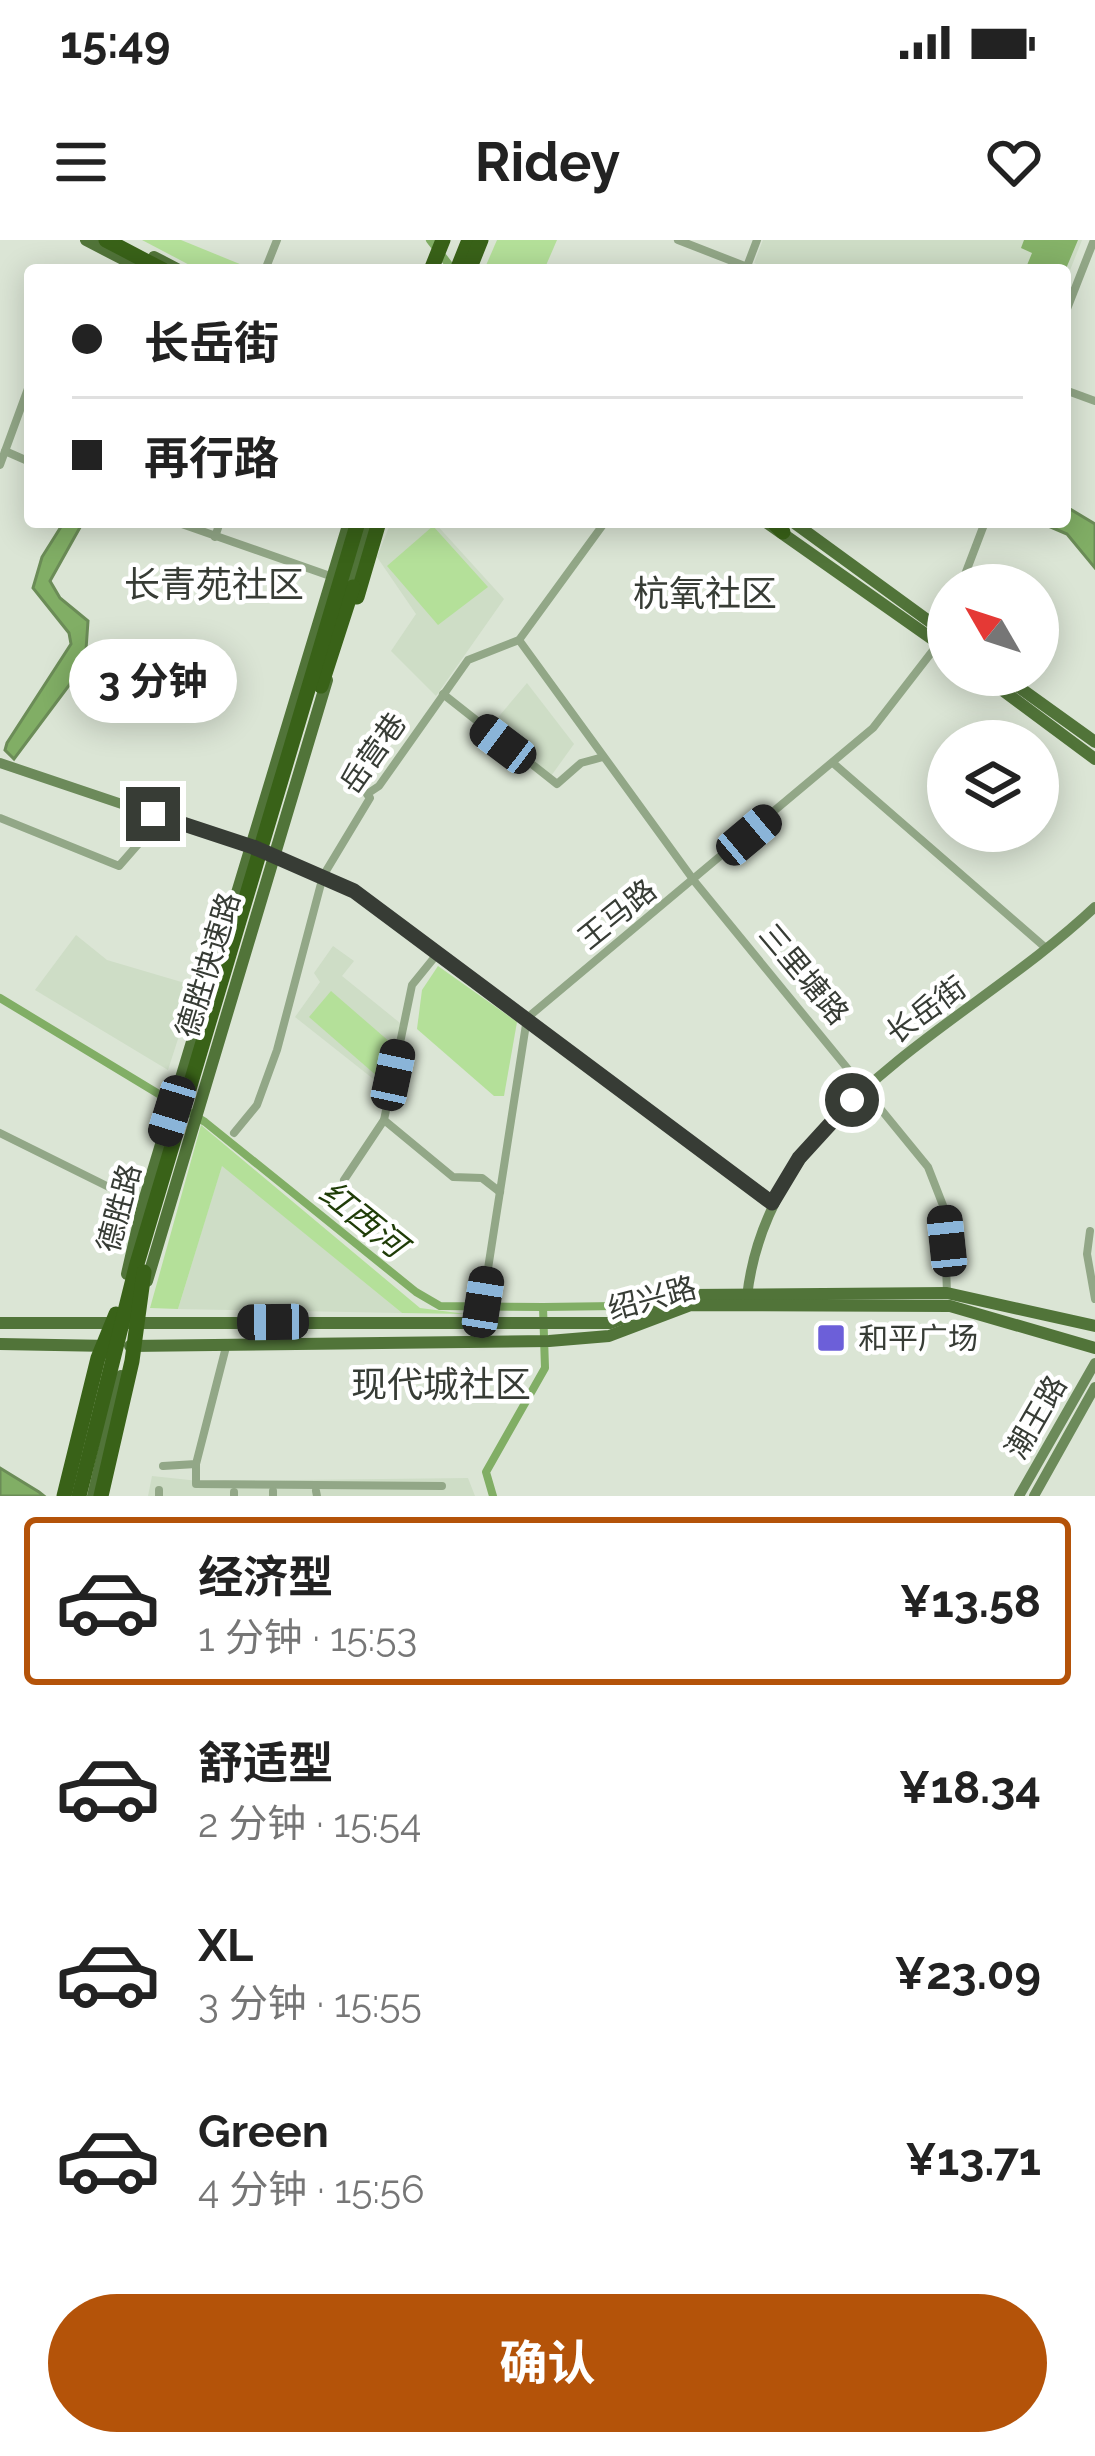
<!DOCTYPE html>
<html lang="zh">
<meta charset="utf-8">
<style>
:root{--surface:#fff;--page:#f6f6f6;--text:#222;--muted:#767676;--line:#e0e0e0;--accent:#b45309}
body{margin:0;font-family:Raleway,"Noto Sans SC",sans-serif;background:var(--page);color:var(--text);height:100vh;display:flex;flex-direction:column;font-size:45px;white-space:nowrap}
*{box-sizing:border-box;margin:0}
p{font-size:39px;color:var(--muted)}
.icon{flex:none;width:66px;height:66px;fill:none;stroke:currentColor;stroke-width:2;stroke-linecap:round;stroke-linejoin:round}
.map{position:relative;height:1256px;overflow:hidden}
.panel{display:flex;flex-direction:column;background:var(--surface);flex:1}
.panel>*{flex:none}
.guide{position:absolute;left:24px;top:24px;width:1047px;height:264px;border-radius:12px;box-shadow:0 6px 30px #0003;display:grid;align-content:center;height:264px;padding:0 48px;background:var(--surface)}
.needle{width:78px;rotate:309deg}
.buttons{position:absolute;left:927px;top:324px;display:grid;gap:24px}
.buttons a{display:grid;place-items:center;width:132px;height:132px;border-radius:50%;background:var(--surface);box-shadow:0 6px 30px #0003;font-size:60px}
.end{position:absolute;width:54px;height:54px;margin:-27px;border:15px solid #373c35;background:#fff;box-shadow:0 0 0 6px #fff}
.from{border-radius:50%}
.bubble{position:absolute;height:84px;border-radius:42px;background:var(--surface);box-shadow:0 6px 30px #0003;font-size:39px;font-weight:700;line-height:84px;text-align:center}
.car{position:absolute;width:36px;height:72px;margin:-36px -18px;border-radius:15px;box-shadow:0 0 9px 3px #0007;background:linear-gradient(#222 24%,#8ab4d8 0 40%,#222 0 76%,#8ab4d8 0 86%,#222 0)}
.guide b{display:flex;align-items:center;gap:42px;height:114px;font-size:45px}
.guide b+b{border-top:3px solid var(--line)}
.guide i{width:30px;height:30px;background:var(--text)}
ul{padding:21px 0 0;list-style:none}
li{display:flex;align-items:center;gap:36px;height:168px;margin:0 24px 18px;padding:0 24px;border:6px solid transparent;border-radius:12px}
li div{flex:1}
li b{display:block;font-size:45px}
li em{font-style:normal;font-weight:700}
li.selected{border-color:var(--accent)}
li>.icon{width:108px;height:108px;stroke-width:1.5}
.button{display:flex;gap:24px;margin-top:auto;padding:24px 48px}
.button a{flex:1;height:138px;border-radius:72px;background:var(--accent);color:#fff;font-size:48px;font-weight:700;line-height:138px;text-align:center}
.status{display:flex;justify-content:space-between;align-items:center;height:84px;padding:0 60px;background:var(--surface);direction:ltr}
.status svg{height:33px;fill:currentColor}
header{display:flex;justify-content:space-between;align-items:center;height:156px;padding:0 48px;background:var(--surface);font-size:54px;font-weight:700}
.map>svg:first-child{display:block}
</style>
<div class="status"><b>15:49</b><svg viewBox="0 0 49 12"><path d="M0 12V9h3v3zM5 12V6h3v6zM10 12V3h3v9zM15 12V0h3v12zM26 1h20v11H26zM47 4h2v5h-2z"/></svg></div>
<header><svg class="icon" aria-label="menu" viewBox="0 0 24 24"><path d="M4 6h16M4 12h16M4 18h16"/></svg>Ridey<svg class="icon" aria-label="heart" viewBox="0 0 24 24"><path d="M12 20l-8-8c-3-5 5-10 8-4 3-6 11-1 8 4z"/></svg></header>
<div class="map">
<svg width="1095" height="1256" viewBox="0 0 1095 1256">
<rect width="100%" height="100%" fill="#dbe5d5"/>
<g fill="#ceddc6">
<path d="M 763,0 L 1082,0 L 1065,43 L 1065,30 L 773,30 L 754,23 Z"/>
<path d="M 391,282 L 434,282 L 504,359 L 436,456 L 391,411 L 416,374 L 377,317 Z"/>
<path d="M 527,443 L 574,504 L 551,536 L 489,488 Z"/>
<path d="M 76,695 L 107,720 L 195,746 L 168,830 L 35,750 Z"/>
<path d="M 333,706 L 354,721 L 342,736 L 400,783 L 386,849 L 295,777 L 320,742 L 314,733 Z"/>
<path d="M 222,925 L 402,1073 L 178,1069 Z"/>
<path d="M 152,1236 L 199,1241 L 468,1238 L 475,1256 L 148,1256 Z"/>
</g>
<g fill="#b4e099">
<path d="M 142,0 L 181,0 L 252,29 L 199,30 Z"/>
<path d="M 497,0 L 557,0 L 544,30 L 484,30 Z"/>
<path d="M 433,286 L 488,347 L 438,385 L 387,326 Z"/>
<path d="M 438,726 L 517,782 L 504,856 L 494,856 L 417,789 L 422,750 Z"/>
<path d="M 331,751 L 391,803 L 385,843 L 309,777 Z"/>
<path d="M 201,885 L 420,1068 L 466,1074 L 402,1073 L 222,926 L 178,1069 L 150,1068 Z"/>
</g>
<path fill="#85b268" d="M 1024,0 L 1078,0 L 1065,31 L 1025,30 L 1032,13 L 1021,8 Z"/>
<g fill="#81ae65" stroke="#6b8c57" stroke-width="3">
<path d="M 1065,266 L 1095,284 L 1095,328 L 1067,294 L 1039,282 L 1065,282 Z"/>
<path d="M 64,282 L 83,282 L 50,341 L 60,358 L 88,381 L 85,424 L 14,519 L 5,510 L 7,503 L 71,404 L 69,393 L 33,348 L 42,317 Z"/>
<path d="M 0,1228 L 39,1252 L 44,1256 L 0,1256 Z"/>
</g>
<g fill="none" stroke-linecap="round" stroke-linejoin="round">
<g stroke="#81ae65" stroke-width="8">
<path d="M 430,0 L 453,30"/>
<path d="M 0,758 L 205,882 L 416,1052 L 440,1066 L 543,1067 L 545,1128 L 486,1232 L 493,1256"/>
<path d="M 543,1067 L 616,1066"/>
</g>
<g stroke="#92a787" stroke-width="8">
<path d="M 678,0 L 755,30"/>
<path d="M 746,29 L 757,0"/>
<path d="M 265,30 L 277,0"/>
<path d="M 1065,74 L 1094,0"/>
<path d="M 1065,150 L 1095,161"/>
<path d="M 5,211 L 30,222"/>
<path d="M 0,225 L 30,143"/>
<path d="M 176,282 L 333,337"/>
<path d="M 215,297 L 220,282"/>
<path d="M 961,345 L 985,282"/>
<path d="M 519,400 L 695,642 L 928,927 L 944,968 L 947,1053"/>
<path d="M 443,454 L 557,544 L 581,523 L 603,517"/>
<path d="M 833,523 L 1047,709"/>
<path d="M 0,578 L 119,626 L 161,578"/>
<path d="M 275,617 L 354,651 L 772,963"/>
<path d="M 384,880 L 453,937 L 482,938 L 500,952"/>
<path d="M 0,893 L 143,964"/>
<path d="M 234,893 L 257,865 L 277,810 L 323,636 L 370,558 L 367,554 L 379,546 L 468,420 L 519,400 L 605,282"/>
<path d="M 344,940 L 384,880 L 412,745 L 438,713"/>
<path d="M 1090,991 L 1087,1014 L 1095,1059"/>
<path d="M 480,1080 L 527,778 L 873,488 L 938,404"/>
<path d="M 196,1224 L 196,1244 L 442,1246"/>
<path d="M 163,1226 L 196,1224 L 226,1107"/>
<path d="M 316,1251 L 317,1256"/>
<path d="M 159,1256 L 159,1250"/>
<path d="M 234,1256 L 234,1252"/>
<path d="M 273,1256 L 273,1251"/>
</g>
<g stroke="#6c8a5a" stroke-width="10">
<path d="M 0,523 L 258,610"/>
<path d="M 747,1057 C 768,864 969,786 1095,667"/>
<path d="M 1019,1256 L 1095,1123"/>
<path d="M 1034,1256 L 1095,1147"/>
</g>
<g stroke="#517439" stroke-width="12">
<path d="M 86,0 L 144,30"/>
<path d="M 154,17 L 179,30"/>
<path d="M 766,282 L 948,410"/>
<path d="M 793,282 L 948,395"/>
<path d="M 350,350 L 368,282"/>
<path d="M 982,435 L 1095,519"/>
<path d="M 1002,435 L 1095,502"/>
<path d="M 127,1034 L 143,964 L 349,282"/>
<path d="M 147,1041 L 327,440"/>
<path d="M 0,1083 L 610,1083 L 688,1055 L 947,1053 L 1095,1086"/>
<path d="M 0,1104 L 110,1106"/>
<path d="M 130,1106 L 549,1101 L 609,1096 L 691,1065 L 950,1066 L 1095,1108"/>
<path d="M 93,1256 L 121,1136"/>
</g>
<g stroke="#396218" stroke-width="15">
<path d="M 106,0 L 163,30"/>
<path d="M 431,30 L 443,0"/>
<path d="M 457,30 L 469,0"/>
<path d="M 469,30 L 481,0"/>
<path d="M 773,282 L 783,292"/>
</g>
<g stroke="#396218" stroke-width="15">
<path d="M 357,357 L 379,282"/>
<path d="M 321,446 L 353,347"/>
<path d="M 64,1256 L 98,1118 L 116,1074"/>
<path d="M 79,1256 L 136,1027 L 358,282"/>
<path d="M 101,1256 L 132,1121 L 144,1032"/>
</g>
</g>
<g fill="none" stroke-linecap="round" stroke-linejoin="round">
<path stroke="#373c35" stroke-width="15" d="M 153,574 L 253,607 L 354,651 L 772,963 L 799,918 L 852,860"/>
</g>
<rect fill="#6c5fd9" stroke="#fff" stroke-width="4.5" x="816" y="1083" width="30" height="30" rx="6"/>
<g text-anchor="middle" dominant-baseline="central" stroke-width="9" stroke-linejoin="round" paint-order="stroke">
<g font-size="30" fill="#373c35" stroke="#fff">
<text transform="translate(373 513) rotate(-55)">岳营巷</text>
<text transform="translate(617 674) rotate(-39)">王马路</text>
<text transform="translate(208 725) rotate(-73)">德胜快速路</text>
<text transform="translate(804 734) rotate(50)">三里塘路</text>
<text transform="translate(926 770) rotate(-36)">长岳街</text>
<text transform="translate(119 968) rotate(-75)">德胜路</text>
<text transform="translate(652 1058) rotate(-15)">绍兴路</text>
<text transform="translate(1036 1177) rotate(-60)">潮王路</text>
</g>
<g font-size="30" fill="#373c35" stroke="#fff" text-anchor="start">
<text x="858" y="1098">和平广场</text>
</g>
<g font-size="33" font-style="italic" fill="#1f3c07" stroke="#fff">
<text transform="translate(363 979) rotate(39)">红西河</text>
</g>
<g font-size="36" fill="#373c35" stroke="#fff">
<text x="214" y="344">长青苑社区</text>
<text x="705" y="353">杭氧社区</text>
<text x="441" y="1144">现代城社区</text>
</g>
</g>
</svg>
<div class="buttons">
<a><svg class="needle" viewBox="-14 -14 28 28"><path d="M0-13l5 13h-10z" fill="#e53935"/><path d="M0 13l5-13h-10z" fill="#767676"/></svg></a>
<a><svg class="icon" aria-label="layers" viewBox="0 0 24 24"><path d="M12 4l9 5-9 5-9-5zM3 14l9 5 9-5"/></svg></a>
</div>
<i class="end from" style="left:852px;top:860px"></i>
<i class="end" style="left:153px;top:574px"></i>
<div class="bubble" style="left:69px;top:399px;width:168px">3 分钟</div>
<i class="car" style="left:503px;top:504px;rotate:307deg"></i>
<i class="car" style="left:749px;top:595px;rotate:50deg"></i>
<i class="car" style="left:393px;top:835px;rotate:12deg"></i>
<i class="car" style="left:172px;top:871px;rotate:197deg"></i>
<i class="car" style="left:947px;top:1001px;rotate:354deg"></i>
<i class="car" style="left:483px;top:1062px;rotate:9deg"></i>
<i class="car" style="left:273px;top:1082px;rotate:269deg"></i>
<div class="guide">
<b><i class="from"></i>长岳街</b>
<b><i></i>再行路</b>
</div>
</div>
<section class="panel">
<ul>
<li class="selected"><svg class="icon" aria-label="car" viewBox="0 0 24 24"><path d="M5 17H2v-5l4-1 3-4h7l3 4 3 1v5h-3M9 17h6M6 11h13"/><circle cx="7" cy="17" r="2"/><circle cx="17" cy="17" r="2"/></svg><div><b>经济型</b><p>1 分钟 · 15:53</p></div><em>¥13.58</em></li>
<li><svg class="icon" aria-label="car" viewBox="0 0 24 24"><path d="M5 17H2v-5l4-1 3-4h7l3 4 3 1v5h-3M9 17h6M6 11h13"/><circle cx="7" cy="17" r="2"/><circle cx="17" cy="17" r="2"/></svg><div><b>舒适型</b><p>2 分钟 · 15:54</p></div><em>¥18.34</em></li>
<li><svg class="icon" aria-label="car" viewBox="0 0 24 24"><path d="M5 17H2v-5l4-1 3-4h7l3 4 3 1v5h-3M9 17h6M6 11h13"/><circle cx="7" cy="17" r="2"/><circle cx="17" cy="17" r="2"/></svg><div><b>XL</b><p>3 分钟 · 15:55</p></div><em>¥23.09</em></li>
<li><svg class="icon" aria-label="car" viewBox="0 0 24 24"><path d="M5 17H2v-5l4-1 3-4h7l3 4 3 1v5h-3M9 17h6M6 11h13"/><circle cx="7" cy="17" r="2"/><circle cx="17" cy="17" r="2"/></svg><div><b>Green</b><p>4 分钟 · 15:56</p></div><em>¥13.71</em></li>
</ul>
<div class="button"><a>确认</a></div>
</section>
